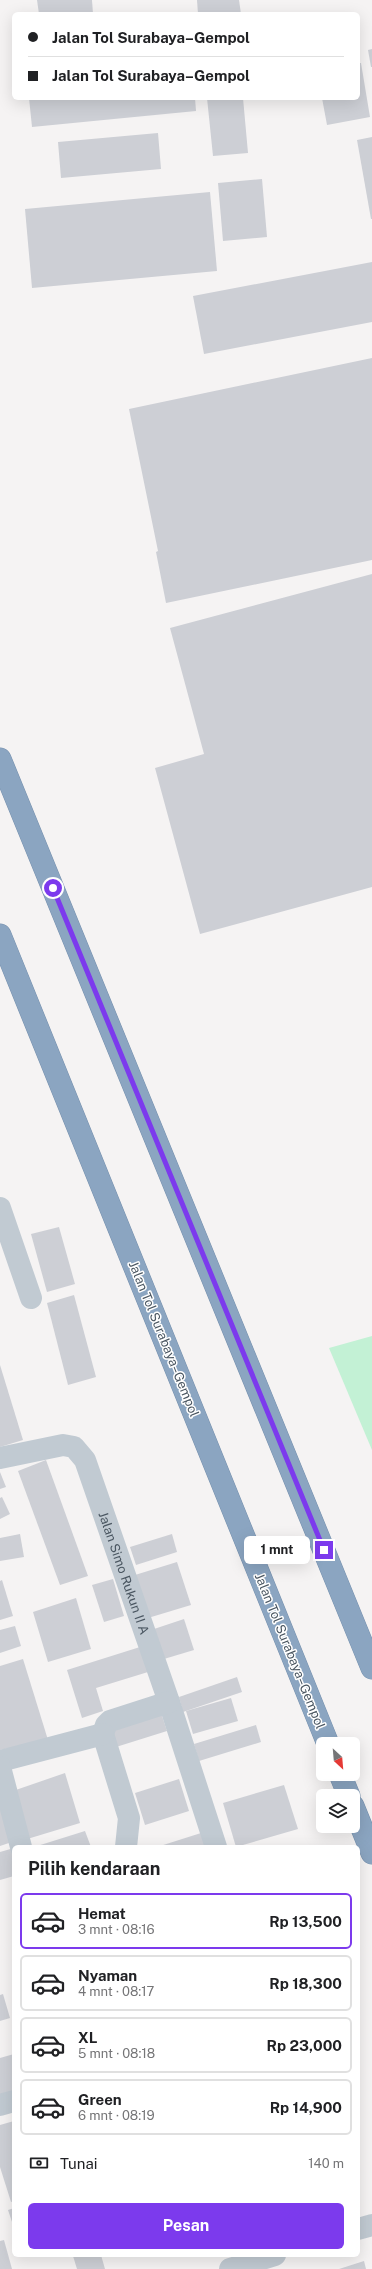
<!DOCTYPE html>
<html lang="id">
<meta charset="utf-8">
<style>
:root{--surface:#fff;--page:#f6f6f6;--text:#202124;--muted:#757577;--line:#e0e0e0;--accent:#7c3aed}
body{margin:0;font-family:"Public Sans",sans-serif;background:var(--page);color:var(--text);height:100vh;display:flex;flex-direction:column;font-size:15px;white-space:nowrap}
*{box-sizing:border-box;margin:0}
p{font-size:13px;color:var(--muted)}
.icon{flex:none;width:22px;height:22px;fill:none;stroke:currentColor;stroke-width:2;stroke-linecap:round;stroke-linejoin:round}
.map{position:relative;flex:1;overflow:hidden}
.sheet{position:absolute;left:12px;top:1845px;width:348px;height:412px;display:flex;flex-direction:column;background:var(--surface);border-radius:6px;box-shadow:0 4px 16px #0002}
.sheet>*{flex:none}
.top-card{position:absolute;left:12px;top:12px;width:348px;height:88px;border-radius:6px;box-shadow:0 4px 16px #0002;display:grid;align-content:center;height:88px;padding:0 16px;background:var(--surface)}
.needle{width:26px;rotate:154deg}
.fabs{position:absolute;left:316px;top:1737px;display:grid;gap:8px}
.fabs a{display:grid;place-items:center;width:44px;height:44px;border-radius:6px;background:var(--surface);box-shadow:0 4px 16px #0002;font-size:20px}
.end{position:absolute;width:18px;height:18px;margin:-9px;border:5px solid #7c3aed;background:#fff;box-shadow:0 0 0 2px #fff}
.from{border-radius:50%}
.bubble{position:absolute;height:28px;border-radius:6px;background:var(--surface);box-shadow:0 4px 16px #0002;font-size:13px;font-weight:700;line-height:28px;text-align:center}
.top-card b{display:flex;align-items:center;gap:14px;height:38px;font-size:15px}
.top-card b+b{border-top:1px solid var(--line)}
.top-card i{width:10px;height:10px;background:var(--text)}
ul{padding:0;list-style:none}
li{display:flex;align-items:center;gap:12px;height:56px;margin:0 8px 6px;padding:0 8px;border:2px solid var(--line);border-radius:6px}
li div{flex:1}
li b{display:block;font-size:15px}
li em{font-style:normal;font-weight:700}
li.active{border-color:var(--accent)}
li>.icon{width:36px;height:36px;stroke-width:1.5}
h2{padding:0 16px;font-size:18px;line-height:48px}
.pay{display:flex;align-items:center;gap:10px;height:44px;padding:0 16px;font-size:15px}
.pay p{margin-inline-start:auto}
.action{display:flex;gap:8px;margin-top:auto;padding:8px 16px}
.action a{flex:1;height:46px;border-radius:6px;background:var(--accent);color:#fff;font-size:16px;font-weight:700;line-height:46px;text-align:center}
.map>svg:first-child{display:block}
</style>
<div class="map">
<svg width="372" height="2269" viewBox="0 0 372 2269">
<rect width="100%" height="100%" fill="#f5f3f3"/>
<path fill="#c3f1d5" d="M 372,1336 L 372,1450 L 329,1348 Z"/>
<g fill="#cdcfd5">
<path d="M 37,0 L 92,0 L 93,14 L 39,14 Z"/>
<path d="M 197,0 L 239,0 L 241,14 L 198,14 Z"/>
<path d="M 372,49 L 372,67 L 371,67 L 368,50 Z"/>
<path d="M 358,63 L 361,63 L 370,117 L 327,125 L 322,98 L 358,98 Z"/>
<path d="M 29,98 L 195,98 L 196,111 L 32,127 Z"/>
<path d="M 207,98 L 243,98 L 248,153 L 213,156 Z"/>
<path d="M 158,133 L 161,169 L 61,178 L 58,142 Z"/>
<path d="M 372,137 L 372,219 L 371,219 L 357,140 Z"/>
<path d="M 262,179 L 267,237 L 223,241 L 218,183 Z"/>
<path d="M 210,192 L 217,271 L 32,288 L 25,209 Z"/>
<path d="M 372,262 L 372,322 L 204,354 L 193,296 Z"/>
<path d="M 372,358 L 372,560 L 166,603 L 156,552 L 158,551 L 129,409 Z"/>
<path d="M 372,574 L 372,887 L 200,934 L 155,768 L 204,754 L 170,628 Z"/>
<path d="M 59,1227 L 75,1284 L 47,1292 L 31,1234 Z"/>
<path d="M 74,1295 L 96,1377 L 68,1385 L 47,1303 Z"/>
<path d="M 0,1365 L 23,1440 L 0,1447 Z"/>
<path d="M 46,1460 L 88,1576 L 60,1585 L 18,1471 Z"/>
<path d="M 0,1472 L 6,1487 L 0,1489 Z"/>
<path d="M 2,1497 L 10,1514 L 0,1519 L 0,1498 Z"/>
<path d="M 20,1534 L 24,1557 L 0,1561 L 0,1538 Z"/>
<path d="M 172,1534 L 177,1552 L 136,1565 L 130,1547 Z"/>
<path d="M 177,1562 L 191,1605 L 148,1618 L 135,1575 Z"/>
<path d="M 113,1579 L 124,1616 L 104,1622 L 92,1585 Z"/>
<path d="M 2,1580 L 13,1616 L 0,1620 L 0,1581 Z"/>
<path d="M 76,1598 L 91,1649 L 48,1662 L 33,1612 Z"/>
<path d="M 184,1619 L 194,1650 L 164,1659 L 154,1629 Z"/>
<path d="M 15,1626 L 21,1646 L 0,1653 L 0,1630 Z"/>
<path d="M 140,1647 L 148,1672 L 96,1688 L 103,1711 L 82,1718 L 67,1670 Z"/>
<path d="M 23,1659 L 48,1740 L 0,1750 L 0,1666 Z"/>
<path d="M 237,1677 L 242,1692 L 183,1712 L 179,1697 Z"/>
<path d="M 231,1698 L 238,1721 L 193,1734 L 186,1711 Z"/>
<path d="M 160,1710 L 167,1731 L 116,1747 L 110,1726 Z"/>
<path d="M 256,1725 L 261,1742 L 199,1761 L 194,1744 Z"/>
<path d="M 65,1773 L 80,1823 L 24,1840 L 10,1792 Z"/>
<path d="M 179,1779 L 189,1811 L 145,1825 L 135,1793 Z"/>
<path d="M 284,1785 L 298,1829 L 236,1847 L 223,1803 Z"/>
<path d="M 0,1804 L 12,1842 L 0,1846 Z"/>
<path d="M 85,1831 L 91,1847 L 34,1847 Z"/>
<path d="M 201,1833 L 206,1847 L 157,1847 Z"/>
<path d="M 14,1848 L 14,1876 L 0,1880 L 0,1852 Z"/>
<path d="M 3,1994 L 10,2018 L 0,2021 L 0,1995 Z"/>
<path d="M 14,2054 L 14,2091 L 0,2095 L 0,2058 Z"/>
<path d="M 14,2121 L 14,2201 L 11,2202 L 0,2167 L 0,2125 Z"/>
<path d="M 14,2208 L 14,2228 L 8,2210 Z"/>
<path d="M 4,2240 L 12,2269 L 0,2269 L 0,2241 Z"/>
<path d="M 76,2255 L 101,2255 L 105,2269 L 77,2269 L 73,2256 Z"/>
<path d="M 364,2261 L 366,2269 L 339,2269 Z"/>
</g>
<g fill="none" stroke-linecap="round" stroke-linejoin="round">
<defs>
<g id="motorway">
<path d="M 0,759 L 372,1668"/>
<path d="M 0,935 L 328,1744"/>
<path d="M 340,1774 L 349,1796"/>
<path d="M 353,1806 L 372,1853"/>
</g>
</defs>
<use href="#motorway" stroke="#7690ad" stroke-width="23"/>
<g stroke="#c1cad2" stroke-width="22">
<path d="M 0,1208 L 31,1298"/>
<path id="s1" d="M 0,1458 L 63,1445 L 74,1447 L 85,1460 L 169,1702 L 216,1847"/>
<path d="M 103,1734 L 129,1818 L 126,1847"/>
<path d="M 103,1734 L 106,1725 L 110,1721 L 169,1702"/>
<path d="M 0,1761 L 103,1734"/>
<path d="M 0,1767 L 21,1847"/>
<path d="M 0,2105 L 14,2101"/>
<path d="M 358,2229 L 372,2225"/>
<path d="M 230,2269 L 275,2255"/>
</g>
<use href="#motorway" stroke="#8ba5c1" stroke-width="22"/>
</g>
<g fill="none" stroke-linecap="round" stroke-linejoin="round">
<path stroke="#7c3aed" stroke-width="5" d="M 53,888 L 324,1550"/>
</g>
<g text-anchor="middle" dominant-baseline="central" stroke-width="3" stroke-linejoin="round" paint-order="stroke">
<g font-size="13" fill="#4a5661" stroke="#fff">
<text transform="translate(164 1339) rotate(68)">Jalan Tol Surabaya–Gempol</text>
<text stroke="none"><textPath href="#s1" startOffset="212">Jalan Simo Rukun II A</textPath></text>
<text transform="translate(290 1651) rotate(68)">Jalan Tol Surabaya–Gempol</text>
</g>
</g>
</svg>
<div class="fabs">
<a><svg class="needle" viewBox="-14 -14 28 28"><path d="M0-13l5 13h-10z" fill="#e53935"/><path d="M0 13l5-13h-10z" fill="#757577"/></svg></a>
<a><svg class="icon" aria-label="layers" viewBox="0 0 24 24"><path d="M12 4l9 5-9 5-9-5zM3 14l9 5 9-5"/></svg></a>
</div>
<i class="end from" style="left:53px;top:888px"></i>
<i class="end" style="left:324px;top:1550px"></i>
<div class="bubble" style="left:244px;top:1536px;width:66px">1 mnt</div>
<div class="top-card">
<b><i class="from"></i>Jalan Tol Surabaya–Gempol</b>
<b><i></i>Jalan Tol Surabaya–Gempol</b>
</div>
<section class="sheet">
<h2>Pilih kendaraan</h2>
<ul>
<li class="active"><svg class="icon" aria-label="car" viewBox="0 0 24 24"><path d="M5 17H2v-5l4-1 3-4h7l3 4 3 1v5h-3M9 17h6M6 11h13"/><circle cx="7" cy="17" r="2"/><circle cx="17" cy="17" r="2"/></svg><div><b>Hemat</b><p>3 mnt · 08:16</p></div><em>Rp 13,500</em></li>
<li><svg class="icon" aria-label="car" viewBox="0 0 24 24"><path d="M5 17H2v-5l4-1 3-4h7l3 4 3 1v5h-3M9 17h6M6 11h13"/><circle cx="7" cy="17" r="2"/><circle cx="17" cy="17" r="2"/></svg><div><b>Nyaman</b><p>4 mnt · 08:17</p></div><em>Rp 18,300</em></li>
<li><svg class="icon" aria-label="car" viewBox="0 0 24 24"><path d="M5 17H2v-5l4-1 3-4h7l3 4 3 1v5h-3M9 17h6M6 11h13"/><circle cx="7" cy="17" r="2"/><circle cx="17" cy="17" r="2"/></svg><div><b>XL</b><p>5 mnt · 08:18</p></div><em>Rp 23,000</em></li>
<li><svg class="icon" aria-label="car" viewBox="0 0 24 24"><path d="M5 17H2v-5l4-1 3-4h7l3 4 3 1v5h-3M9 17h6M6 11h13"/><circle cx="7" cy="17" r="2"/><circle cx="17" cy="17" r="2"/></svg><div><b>Green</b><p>6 mnt · 08:19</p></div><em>Rp 14,900</em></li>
</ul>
<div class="pay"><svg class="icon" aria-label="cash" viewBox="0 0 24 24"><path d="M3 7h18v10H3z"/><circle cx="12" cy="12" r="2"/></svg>Tunai<p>140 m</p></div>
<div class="action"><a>Pesan</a></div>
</section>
</div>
